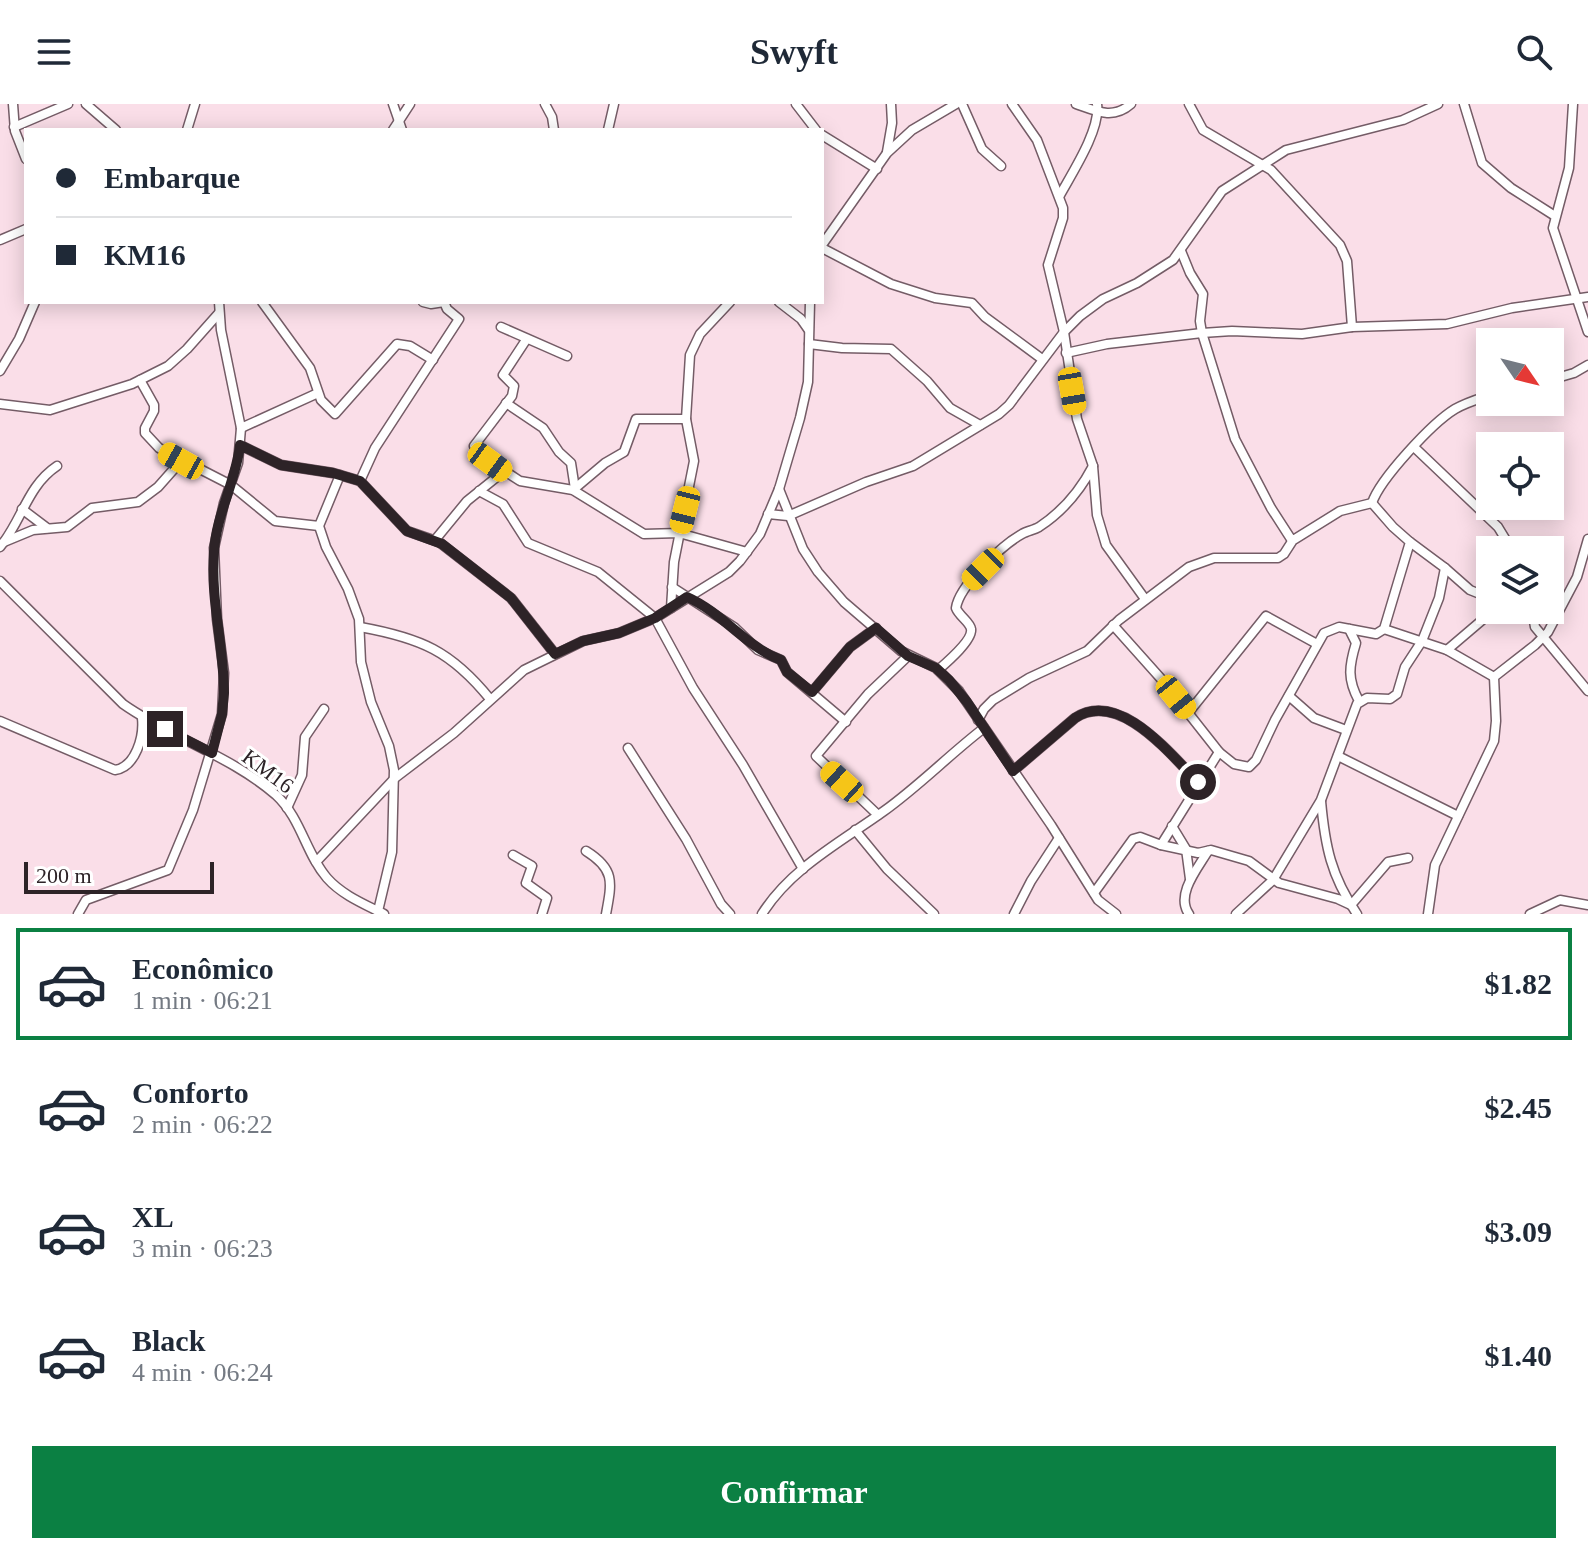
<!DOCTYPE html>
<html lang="pt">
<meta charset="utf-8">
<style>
:root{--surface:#fff;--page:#f6f6f7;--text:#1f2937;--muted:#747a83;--line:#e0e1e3;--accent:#0b8043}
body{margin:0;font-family:Georgia,serif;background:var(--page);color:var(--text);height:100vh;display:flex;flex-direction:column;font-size:30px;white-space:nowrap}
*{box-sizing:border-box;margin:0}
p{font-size:26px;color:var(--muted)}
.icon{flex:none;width:44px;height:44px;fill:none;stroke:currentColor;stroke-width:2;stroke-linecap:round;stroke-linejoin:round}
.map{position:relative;height:810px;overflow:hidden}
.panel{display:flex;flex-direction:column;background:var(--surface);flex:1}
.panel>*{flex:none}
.guide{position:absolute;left:24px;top:24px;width:800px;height:176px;border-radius:0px;box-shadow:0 4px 20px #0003;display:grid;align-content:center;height:176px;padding:0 32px;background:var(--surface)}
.needle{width:52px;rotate:125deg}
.tools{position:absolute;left:1476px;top:224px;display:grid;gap:16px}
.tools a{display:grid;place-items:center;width:88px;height:88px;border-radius:0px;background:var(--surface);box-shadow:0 4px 20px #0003;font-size:40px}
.scale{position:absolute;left:24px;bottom:20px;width:190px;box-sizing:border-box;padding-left:8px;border:4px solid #2d2327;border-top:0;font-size:22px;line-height:28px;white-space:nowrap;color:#2d2327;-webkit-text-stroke:6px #fff;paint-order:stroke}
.end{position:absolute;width:36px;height:36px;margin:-18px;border:10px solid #2d2327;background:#fff;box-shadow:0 0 0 4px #fff}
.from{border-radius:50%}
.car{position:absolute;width:24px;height:48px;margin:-24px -12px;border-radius:10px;box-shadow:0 0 6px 2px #0007;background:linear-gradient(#f5c518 24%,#345 0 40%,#f5c518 0 76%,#345 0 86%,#f5c518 0)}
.guide b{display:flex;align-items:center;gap:28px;height:76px;font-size:30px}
.guide b+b{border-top:2px solid var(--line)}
.guide i{width:20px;height:20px;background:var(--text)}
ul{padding:14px 0 0;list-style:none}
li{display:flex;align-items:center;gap:24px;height:112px;margin:0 16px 12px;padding:0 16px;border:4px solid transparent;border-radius:0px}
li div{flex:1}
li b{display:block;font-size:30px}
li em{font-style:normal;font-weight:800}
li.active{border-color:var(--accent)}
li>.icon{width:72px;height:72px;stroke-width:1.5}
.button{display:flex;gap:16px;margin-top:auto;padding:16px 32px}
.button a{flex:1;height:92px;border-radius:0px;background:var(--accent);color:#fff;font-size:32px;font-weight:800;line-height:92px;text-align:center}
header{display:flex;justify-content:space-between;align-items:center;height:104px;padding:0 32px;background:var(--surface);font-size:36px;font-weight:800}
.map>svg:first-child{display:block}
</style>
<header><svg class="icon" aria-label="menu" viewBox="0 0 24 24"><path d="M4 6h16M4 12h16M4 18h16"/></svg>Swyft<svg class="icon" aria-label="search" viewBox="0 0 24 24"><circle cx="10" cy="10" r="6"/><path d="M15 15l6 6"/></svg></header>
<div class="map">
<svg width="1588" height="810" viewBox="0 0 1588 810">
<rect width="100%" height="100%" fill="#fadee8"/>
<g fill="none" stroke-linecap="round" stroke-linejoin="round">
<defs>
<g id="minor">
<path d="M 13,0 L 15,27 L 26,55"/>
<path d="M 86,0 L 116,26"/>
<path d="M 393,0 L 402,26"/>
<path d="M 545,0 L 552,13 L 554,26"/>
<path d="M 796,0 L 816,26"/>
<path d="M 962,0 L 982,45 L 1001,62"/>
<path d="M 1012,0 L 1037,36 L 1063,104 L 1063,114 L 1048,161 L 1064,228 L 1077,315 L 1093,362 L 1097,411 L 1106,441 L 1145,495"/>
<path d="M 1076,0 C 1096,7 1113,16 1131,0"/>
<path d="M 1189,0 L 1203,26 L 1271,66 L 1340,141 L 1347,157 L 1352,223"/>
<path d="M 1464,0 L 1482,59 L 1511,84 L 1555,112"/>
<path d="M 1573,0 L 1569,64 L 1553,124 L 1588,228"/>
<path d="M 14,23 L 68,0"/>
<path d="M 187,26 L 195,0"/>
<path d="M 393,26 L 410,0"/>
<path d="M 608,26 L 614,0"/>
<path d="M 822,31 L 877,65"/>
<path d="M 887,48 L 892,19 L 891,0"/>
<path d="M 1060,91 C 1072,69 1101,25 1097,0"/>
<path d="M 0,136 L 26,125"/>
<path d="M 822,141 L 887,49 L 912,26 L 956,0"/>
<path d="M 822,144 L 891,180 L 935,194 L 972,199 L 985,213 L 1042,255"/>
<path d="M 1181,147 L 1190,169 L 1203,190 L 1200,217 L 1202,229 L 1235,335 L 1271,404 L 1291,435 L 1295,435 L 1340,407 L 1372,399"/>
<path d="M 262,198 L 310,264 L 321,296 L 335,310 L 397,240 L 410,242 L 433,256"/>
<path d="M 423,198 L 431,200 L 444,198"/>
<path d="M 779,198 L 801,215 L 808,225"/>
<path d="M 501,223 L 567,252"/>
<path d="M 526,236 L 503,271 L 514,282 L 512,292 L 474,342 L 477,349 L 520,377 L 573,386 L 644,430 L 679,429 L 747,448"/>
<path d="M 809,240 L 842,244 L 891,245 L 927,277 L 950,304 L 980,321"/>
<path d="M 1066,249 L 1107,240 L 1202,229 L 1232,227 L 1302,230 L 1352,223 L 1447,220 L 1512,204 L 1588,193"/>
<path d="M 0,267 L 19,235 L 35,198"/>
<path d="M 140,276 L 154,301 L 154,307 L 145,324 L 145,329 L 159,344 L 231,381 L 275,417 L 319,422"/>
<path d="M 1550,276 L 1574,269 L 1588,261"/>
<path d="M 506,299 L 543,324 L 559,348 L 571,359 L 575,385"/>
<path d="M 0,300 L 50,306 L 132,280 L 168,262 L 187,245 L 219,209"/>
<path d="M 241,324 L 318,289"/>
<path d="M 240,341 L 281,361 L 333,369 L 360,377 L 407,427 L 439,438 L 511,494 L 555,550"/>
<path d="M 1414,343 L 1498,423 L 1512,446"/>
<path d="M 340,371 L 319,422 L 326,443 L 348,485 L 359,515 L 361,558 L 371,598 L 389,642 L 394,666 L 392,748 L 378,807"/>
<path d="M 360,377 L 375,344 L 459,215 L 447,205 L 444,198"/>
<path d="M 779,385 L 803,445 L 818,468 L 844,498 L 901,547 L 936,564 L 959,587 L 1051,721 L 1098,796 L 1116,810"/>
<path d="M 573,386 L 605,359 L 624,348 L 636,315 L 686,315"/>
<path d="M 479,387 L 503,400 L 528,439 L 598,468 L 655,514 L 693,584 L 743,661 L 803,765"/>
<path d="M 1372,399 C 1380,375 1432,319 1455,305 C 1465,299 1478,295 1490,291"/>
<path d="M 22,405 L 47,424"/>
<path d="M 768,410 L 788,412 L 866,378 L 913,362 L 999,310 L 1009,301 L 1064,228 L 1080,212 L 1103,195 L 1137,179 L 1173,156 L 1222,87 L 1286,46 L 1403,16 L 1438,0"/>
<path d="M 435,436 L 467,397 L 503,368"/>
<path d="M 4,438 L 33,426 L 67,423 L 92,404 L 138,398 L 158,383 L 181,357"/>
<path d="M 0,443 C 22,417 27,382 57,362"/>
<path d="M 1445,464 L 1470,486 L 1490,494"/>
<path d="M 0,477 L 123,600 C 171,634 231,652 276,691 C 301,714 306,750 327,774 C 342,791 364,800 384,810"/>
<path d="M 672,483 L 734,523 L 758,546 L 781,556 L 787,568 L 846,618"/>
<path d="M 671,504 L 674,458 L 694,357 L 686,315 L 690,251 L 700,230 L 730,198"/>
<path d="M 1532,506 L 1535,523 L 1588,587"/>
<path d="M 1113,521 L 1163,577 L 1219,648 L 1234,660 L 1249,663 L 1256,656 L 1275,616 L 1324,529 L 1339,523 L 1376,530 L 1384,525 L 1410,438 L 1393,423 L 1372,399"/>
<path d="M 360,523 C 421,534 451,547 490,595"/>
<path d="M 1349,525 L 1356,539 C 1349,562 1347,575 1359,597"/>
<path d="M 1384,525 L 1447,546 L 1494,506"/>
<path d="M 1447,546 L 1494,573"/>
<path d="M 938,566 C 946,559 973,536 971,525 C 970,518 959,512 956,504 C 959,482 1002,441 1022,430 C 1027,427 1034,426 1039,423 C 1062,408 1081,385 1093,362"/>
<path d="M 812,588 L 850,543 L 876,524"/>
<path d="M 1289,592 L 1314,614 L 1346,626"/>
<path d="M 1189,608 L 1266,512 L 1317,540"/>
<path d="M 978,616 L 984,605 L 993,596 L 1029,574 L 1087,547 L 1119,516 L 1189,463 L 1214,454 L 1278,454 L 1284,450 L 1293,436"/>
<path d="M 0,617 L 115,666 C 136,663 144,632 142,614"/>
<path d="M 628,644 L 686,735 L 721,800 L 730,810"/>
<path d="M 1338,652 L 1458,712"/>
<path d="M 1013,667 L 1075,614 C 1119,585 1170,650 1198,678"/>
<path d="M 1321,697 C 1325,742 1331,772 1357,810"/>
<path d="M 287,704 L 302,671 L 305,633 L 324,605"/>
<path d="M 878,711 L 816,652 L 868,590 L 908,552"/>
<path d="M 1172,722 L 1186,745 L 1190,775"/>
<path d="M 855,726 L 887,765 L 934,810"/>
<path d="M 1161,741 L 1198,749 L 1211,746 L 1249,757 L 1279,779 L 1338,795 L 1351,801 L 1388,758 L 1408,754"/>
<path d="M 586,747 C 615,765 612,778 606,810"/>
<path d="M 513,751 L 532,762 L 526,779 L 547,794 L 542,810"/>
<path d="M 316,758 L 395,674 L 454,629 L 524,566 L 583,537 L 619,529 L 655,514 L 729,468 L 740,457 L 760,430 L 779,385 L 800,314 L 808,278 L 810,198"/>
<path d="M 1094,789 L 1133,735 L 1140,733 L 1161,741 L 1219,648"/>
<path d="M 78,810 L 86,796 L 168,766 L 193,706 L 222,610 L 224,569 L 217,515 L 214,444 L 224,399 L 238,359 L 241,324 L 221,226 L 219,198"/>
<path d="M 762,810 C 791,764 841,738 884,707 C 919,682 950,650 984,624"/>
<path d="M 1014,810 L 1031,777 L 1059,734"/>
<path d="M 1189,810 C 1175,791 1198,764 1208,747"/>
<path d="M 1236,810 L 1273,776 L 1321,696 L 1357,600 L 1367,594 L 1390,595 L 1397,590 L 1405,563 L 1422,537 L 1439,494 L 1445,464 L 1410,438"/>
<path d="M 1428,810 L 1435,761 L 1494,637 L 1496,617 L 1494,573 L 1535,541 L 1548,528 L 1577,473 L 1588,435"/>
<path d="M 1530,810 L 1560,796 L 1588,801"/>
</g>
</defs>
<use href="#minor" stroke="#745c66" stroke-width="11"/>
<use href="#minor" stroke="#fff" stroke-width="8"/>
</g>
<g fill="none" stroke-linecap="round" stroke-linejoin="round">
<path stroke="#2d2327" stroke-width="10" d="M 165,625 L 212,649 L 222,610 L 224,589 C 224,542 210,495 214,448 C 216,411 236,377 240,341 L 281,361 L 333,369 L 360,377 L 407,427 L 442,440 L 511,494 L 555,550 L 583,537 L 619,529 L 655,514 L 687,493 C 723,509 745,542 781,556 L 787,568 L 812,588 L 850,543 L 876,524 L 908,552 L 936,564 L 949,576 L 967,598 L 1013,667 L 1075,614 C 1119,585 1170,650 1198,678"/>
</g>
<g text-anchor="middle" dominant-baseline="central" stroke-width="6" stroke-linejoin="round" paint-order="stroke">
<g font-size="22" fill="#2d2327" stroke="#fff">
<text transform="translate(268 667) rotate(37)">KM16</text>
</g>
</g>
</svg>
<div class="tools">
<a><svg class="needle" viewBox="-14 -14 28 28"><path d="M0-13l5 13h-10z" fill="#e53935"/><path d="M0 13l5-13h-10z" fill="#747a83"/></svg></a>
<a><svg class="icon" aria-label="locate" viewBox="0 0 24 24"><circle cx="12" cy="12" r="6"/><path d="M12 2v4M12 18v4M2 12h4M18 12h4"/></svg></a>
<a><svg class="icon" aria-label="layers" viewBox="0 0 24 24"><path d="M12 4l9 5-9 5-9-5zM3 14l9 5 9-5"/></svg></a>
</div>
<div class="scale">200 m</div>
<i class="end from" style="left:1198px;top:678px"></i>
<i class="end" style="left:165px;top:625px"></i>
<i class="car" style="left:1072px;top:287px;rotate:170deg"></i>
<i class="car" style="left:181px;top:357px;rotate:299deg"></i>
<i class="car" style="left:490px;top:358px;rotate:126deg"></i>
<i class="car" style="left:685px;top:406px;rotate:194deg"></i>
<i class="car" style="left:983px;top:465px;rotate:225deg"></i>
<i class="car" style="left:1176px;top:593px;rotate:141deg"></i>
<i class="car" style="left:842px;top:678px;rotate:312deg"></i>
<div class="guide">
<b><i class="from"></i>Embarque</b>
<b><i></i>KM16</b>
</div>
</div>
<section class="panel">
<ul>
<li class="active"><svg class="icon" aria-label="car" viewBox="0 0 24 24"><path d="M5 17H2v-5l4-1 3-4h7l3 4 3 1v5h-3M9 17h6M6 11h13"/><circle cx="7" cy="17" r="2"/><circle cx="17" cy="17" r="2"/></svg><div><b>Econômico</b><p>1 min · 06:21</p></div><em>$1.82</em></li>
<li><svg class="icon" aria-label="car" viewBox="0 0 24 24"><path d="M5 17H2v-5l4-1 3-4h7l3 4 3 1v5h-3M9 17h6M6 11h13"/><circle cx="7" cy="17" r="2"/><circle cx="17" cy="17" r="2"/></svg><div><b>Conforto</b><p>2 min · 06:22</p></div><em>$2.45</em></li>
<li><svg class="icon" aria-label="car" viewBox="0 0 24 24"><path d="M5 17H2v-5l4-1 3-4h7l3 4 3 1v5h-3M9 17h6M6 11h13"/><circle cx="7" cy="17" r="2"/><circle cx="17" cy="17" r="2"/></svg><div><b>XL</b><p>3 min · 06:23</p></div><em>$3.09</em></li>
<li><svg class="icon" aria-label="car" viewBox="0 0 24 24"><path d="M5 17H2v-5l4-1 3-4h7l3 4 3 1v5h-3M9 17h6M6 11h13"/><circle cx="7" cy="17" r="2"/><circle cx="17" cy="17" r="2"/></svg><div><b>Black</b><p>4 min · 06:24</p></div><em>$1.40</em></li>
</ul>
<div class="button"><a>Confirmar</a></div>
</section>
